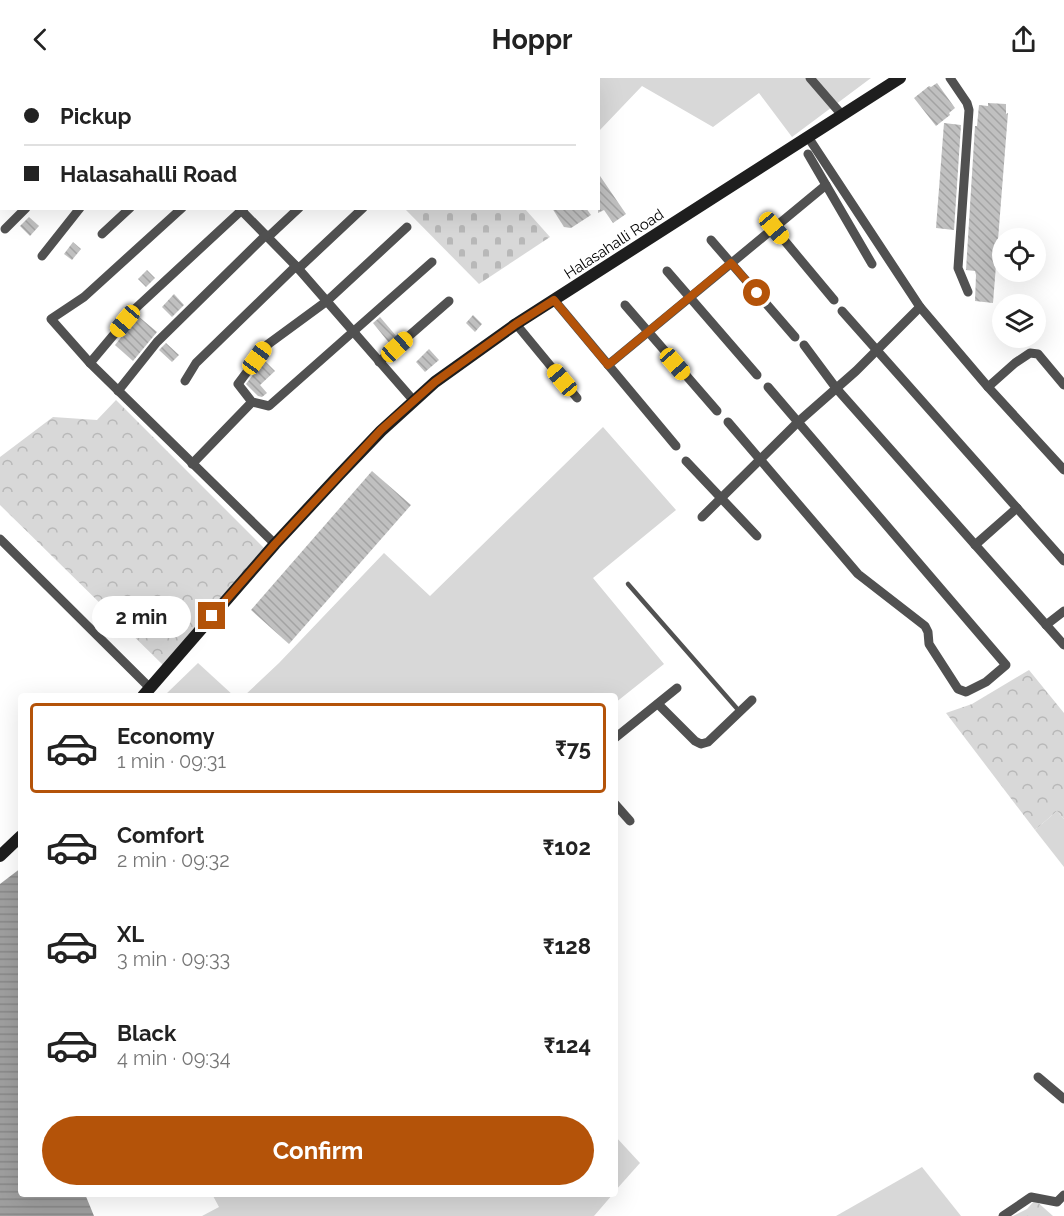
<!DOCTYPE html>
<meta charset="utf-8">
<style>
:root{--surface:#fff;--page:#f2f2f2;--text:#222;--muted:#767676;--line:#e0e0e0;--accent:#b45309}
body{margin:0;font-family:Raleway,sans-serif;background:var(--page);color:var(--text);height:100vh;display:flex;flex-direction:column;font-size:22px;white-space:nowrap}
*{box-sizing:border-box;margin:0}
p{font-size:20px;color:var(--muted)}
.icon{flex:none;width:33px;height:33px;fill:none;stroke:currentColor;stroke-width:2;stroke-linecap:round;stroke-linejoin:round}
.map{position:relative;flex:1;overflow:hidden}
.details{position:absolute;left:18px;top:615px;width:600px;height:504px;display:flex;flex-direction:column;background:var(--surface);border-radius:6px;box-shadow:0 6px 24px #0002}
.details>*{flex:none}
.guide{position:absolute;left:0px;top:0px;width:600px;height:132px;box-shadow:0 6px 24px #0002;display:grid;align-content:center;height:132px;padding:0 24px;background:var(--surface)}
.controls{position:absolute;left:992px;top:150px;display:grid;gap:12px}
.controls a{display:grid;place-items:center;width:54px;height:54px;border-radius:50%;background:var(--surface);box-shadow:0 6px 24px #0002;font-size:30px}
.end{position:absolute;width:27px;height:27px;margin:-14px;border:8px solid #b45309;background:#fff;box-shadow:0 0 0 3px #fff}
.from{border-radius:50%}
.bubble{position:absolute;height:42px;border-radius:21px;background:var(--surface);box-shadow:0 6px 24px #0002;font-size:20px;font-weight:700;line-height:42px;text-align:center}
.car{position:absolute;width:18px;height:36px;margin:-18px -9px;border-radius:8px;box-shadow:0 0 4px 2px #0007;background:linear-gradient(#f5c518 24%,#345 0 40%,#f5c518 0 76%,#345 0 86%,#f5c518 0)}
.guide b{display:flex;align-items:center;gap:21px;height:57px;font-size:22px}
.guide b+b{border-top:2px solid var(--line)}
.guide i{width:15px;height:15px;background:var(--text)}
ul{padding:10px 0 0;list-style:none}
li{display:flex;align-items:center;gap:18px;height:90px;margin:0 12px 9px;padding:0 12px;border:3px solid transparent;border-radius:6px}
li div{flex:1}
li b{display:block;font-size:22px}
li em{font-style:normal;font-weight:700}
li.selected{border-color:var(--accent)}
li>.icon{width:54px;height:54px;stroke-width:1.5}
.action{display:flex;gap:12px;margin-top:auto;padding:12px 24px}
.action a{flex:1;height:69px;border-radius:36px;background:var(--accent);color:#fff;font-size:24px;font-weight:700;line-height:69px;text-align:center}
header{display:flex;justify-content:space-between;align-items:center;height:78px;padding:0 24px;background:var(--surface);font-size:27px;font-weight:700}
.map>svg:first-child{display:block}
</style>
<header><svg class="icon" aria-label="back" viewBox="0 0 24 24"><path d="M15 5l-7 7 7 7"/></svg>Hoppr<svg class="icon" aria-label="share" viewBox="0 0 24 24"><path d="M12 15V3M7 8l5-5 5 5M5 13v7h14v-7"/></svg></header>
<div class="map">
<svg width="1064" height="1138" viewBox="0 0 1064 1138">
<defs>
<pattern id="forest-crowns" width="20" height="18" patternUnits="userSpaceOnUse" patternTransform="scale(1.5)"><rect width="20" height="18" fill="#d8d8d8"/><path d="M2 6a3 3 0 1 1 6 0M12 15a3 3 0 1 1 6 0" fill="none" stroke="#b8b8b8"/></pattern>
<pattern id="cemetery-stones" width="16" height="16" patternUnits="userSpaceOnUse" patternTransform="scale(1.5)"><rect width="16" height="16" fill="#d8d8d8"/><path d="M2 7V4a2 2 0 0 1 4 0v3zM10 15v-3a2 2 0 0 1 4 0v3z" fill="#b8b8b8"/></pattern>
<pattern id="water-rules" width="6" height="5" patternUnits="userSpaceOnUse" patternTransform="scale(1.5)"><rect width="6" height="5" fill="#9f9f9f"/><path d="M0 2.5h6" fill="none" stroke="#878787"/></pattern>
<pattern id="building-back-hatch" width="6" height="6" patternUnits="userSpaceOnUse" patternTransform="scale(1.5)"><rect width="6" height="6" fill="#c0c0c0"/><path d="M-1 5l2 2M0 0l6 6M5-1l2 2" fill="none" stroke="#a3a3a3"/></pattern>
</defs>
<rect width="100%" height="100%" fill="#fff"/>
<g fill="#d8d8d8">
<path d="M 491,0 L 871,0 L 792,59 L 759,15 L 713,49 L 642,8 L 599,53 L 598,2 Z"/>
<path d="M 603,349 L 676,432 L 593,500 L 664,586 L 615,625 L 615,618 L 244,618 L 279,585 L 384,475 L 430,518 Z"/>
<path d="M 198,585 L 234,618 L 164,618 Z"/>
<path d="M 1057,733 L 1064,741 L 1064,789 L 1035,752 Z"/>
<path d="M 615,1058 L 640,1085 L 615,1113 Z"/>
<path d="M 922,1089 L 961,1138 L 836,1138 Z"/>
<path d="M 212,1116 L 613,1116 L 594,1138 L 202,1138 L 219,1129 Z"/>
</g>
<g fill="url(#forest-crowns)">
<path d="M 116,322 L 266,472 L 163,587 L 0,427 L 0,379 L 53,339 L 97,342 Z"/>
<path d="M 1029,592 L 1064,635 L 1064,741 L 1057,733 L 1035,752 L 946,635 L 972,626 Z"/>
<path d="M 1035,1122 L 1053,1138 L 1013,1138 L 1027,1131 Z"/>
</g>
<path fill="url(#cemetery-stones)" d="M 405,131 L 525,131 L 550,159 L 479,206 Z"/>
<path fill="url(#water-rules)" d="M 21,790 L 21,957 L 19,958 L 21,963 L 21,1116 L 85,1116 L 94,1138 L 0,1138 L 0,806 Z"/>
<g fill="url(#building-back-hatch)">
<path d="M 937,5 L 955,30 L 949,35 L 950,37 L 936,48 L 914,20 L 929,8 L 931,9 Z"/>
<path d="M 988,25 L 1006,26 L 1006,36 L 1008,35 L 993,225 L 975,223 L 976,197 L 975,193 L 966,192 L 975,48 L 977,48 L 979,27 L 988,28 Z"/>
<path d="M 944,45 L 961,47 L 954,152 L 936,150 Z"/>
<path d="M 598,95 L 626,136 L 613,145 L 604,132 L 598,135 Z"/>
<path d="M 552,130 L 586,130 L 591,137 L 571,150 L 564,149 Z"/>
<path d="M 29,139 L 39,148 L 30,158 L 20,148 Z"/>
<path d="M 73,164 L 81,171 L 72,182 L 64,176 Z"/>
<path d="M 147,192 L 155,200 L 146,209 L 138,201 Z"/>
<path d="M 174,216 L 184,227 L 172,239 L 162,229 Z"/>
<path d="M 473,237 L 482,246 L 475,254 L 466,245 Z"/>
<path d="M 138,238 L 157,254 L 133,283 L 115,267 Z"/>
<path d="M 380,239 L 397,259 L 390,266 L 373,245 Z"/>
<path d="M 166,265 L 179,277 L 172,284 L 159,272 Z"/>
<path d="M 429,271 L 439,282 L 425,294 L 416,284 Z"/>
<path d="M 264,282 L 275,293 L 260,307 L 267,315 L 262,319 L 258,318 L 246,306 Z"/>
<path d="M 372,393 L 411,427 L 289,566 L 251,532 Z"/>
</g>
<g fill="none" stroke-linecap="round" stroke-linejoin="round">
<path stroke="#515151" stroke-width="4.5" d="M 628,506 L 740,634"/>
<g stroke="#515151" stroke-width="9">
<path d="M 112,0 L 114,2"/>
<path d="M 324,0 L 328,2"/>
<path d="M 810,0 L 842,37"/>
<path d="M 950,0 L 967,25 L 969,32 L 958,190 L 968,214"/>
<path d="M 66,2 L 68,0"/>
<path d="M 272,2 L 272,0"/>
<path d="M 340,2 L 340,0"/>
<path d="M 0,46 L 2,46"/>
<path d="M 808,59 L 920,229 L 988,309 L 1064,392"/>
<path d="M 808,76 L 872,186"/>
<path d="M 182,130 L 84,219 L 51,241 L 90,285 L 275,466"/>
<path d="M 239,130 L 296,188 L 414,323"/>
<path d="M 407,149 L 327,223 L 267,267 L 238,306 L 252,324 L 269,328 L 432,184"/>
<path d="M 774,150 L 834,222"/>
<path d="M 5,151 L 26,130"/>
<path d="M 102,156 L 130,130"/>
<path d="M 268,159 L 299,130"/>
<path d="M 711,162 L 795,259"/>
<path d="M 42,178 L 80,130"/>
<path d="M 298,191 L 363,130"/>
<path d="M 667,193 L 757,297"/>
<path d="M 554,222 L 676,368"/>
<path d="M 625,227 L 717,333"/>
<path d="M 842,233 L 1064,483"/>
<path d="M 516,246 L 577,320"/>
<path d="M 804,267 L 836,310 L 1064,567"/>
<path d="M 379,284 L 449,223"/>
<path d="M 90,285 L 137,229 L 244,130"/>
<path d="M 608,287 L 826,107"/>
<path d="M 185,303 L 196,285 L 296,188"/>
<path d="M 988,309 L 1015,285 L 1030,275 L 1038,276 L 1064,307"/>
<path d="M 118,313 L 157,264 L 266,157"/>
<path d="M 728,344 L 858,496 L 925,548 L 928,554 L 929,566 L 958,611 L 966,614 L 986,604 L 1006,587 L 768,309"/>
<path d="M 686,383 L 757,458"/>
<path d="M 192,386 L 252,324"/>
<path d="M 702,439 L 798,344 L 856,293 L 920,229"/>
<path d="M 0,461 L 150,610"/>
<path d="M 975,467 L 1017,430"/>
<path d="M 1046,547 L 1064,533"/>
<path d="M 658,626 L 695,663 L 701,666 L 708,664 L 752,622"/>
<path d="M 615,660 L 677,610"/>
<path d="M 615,726 L 630,743"/>
<path d="M 1038,999 L 1064,1021"/>
<path d="M 1003,1138 L 1031,1119 L 1057,1124 L 1064,1117"/>
</g>
<g stroke="#1e1e1e" stroke-width="12">
<path d="M 143,618 L 275,466 L 339,397 L 381,353 L 435,304 L 516,246 L 900,0"/>
<path d="M 0,778 L 21,758"/>
</g>
</g>
<g fill="none" stroke-linecap="round" stroke-linejoin="round">
<path stroke="#b45309" stroke-width="8" d="M 212,538 L 275,466 L 381,352 L 435,304 L 516,246 L 554,222 L 608,287 L 731,185 L 757,215"/>
</g>
<g text-anchor="middle" dominant-baseline="central" stroke-width="4.5" stroke-linejoin="round" paint-order="stroke">
<g font-size="15" fill="#000" stroke="#fff">
<text transform="translate(614 166) rotate(-33)">Halasahalli Road</text>
</g>
</g>
</svg>
<div class="controls">
<a><svg class="icon" aria-label="locate" viewBox="0 0 24 24"><circle cx="12" cy="12" r="6"/><path d="M12 2v4M12 18v4M2 12h4M18 12h4"/></svg></a>
<a><svg class="icon" aria-label="layers" viewBox="0 0 24 24"><path d="M12 4l9 5-9 5-9-5zM3 14l9 5 9-5"/></svg></a>
</div>
<i class="end from" style="left:757px;top:215px"></i>
<i class="end" style="left:212px;top:538px"></i>
<div class="bubble" style="left:92px;top:518px;width:99px">2 min</div>
<i class="car" style="left:774px;top:150px;rotate:140deg"></i>
<i class="car" style="left:125px;top:243px;rotate:220deg"></i>
<i class="car" style="left:397px;top:269px;rotate:48deg"></i>
<i class="car" style="left:257px;top:280px;rotate:36deg"></i>
<i class="car" style="left:675px;top:286px;rotate:139deg"></i>
<i class="car" style="left:562px;top:302px;rotate:320deg"></i>
<div class="guide">
<b><i class="from"></i>Pickup</b>
<b><i></i>Halasahalli Road</b>
</div>
<section class="details">
<ul>
<li class="selected"><svg class="icon" aria-label="car" viewBox="0 0 24 24"><path d="M5 17H2v-5l4-1 3-4h7l3 4 3 1v5h-3M9 17h6M6 11h13"/><circle cx="7" cy="17" r="2"/><circle cx="17" cy="17" r="2"/></svg><div><b>Economy</b><p>1 min · 09:31</p></div><em>₹75</em></li>
<li><svg class="icon" aria-label="car" viewBox="0 0 24 24"><path d="M5 17H2v-5l4-1 3-4h7l3 4 3 1v5h-3M9 17h6M6 11h13"/><circle cx="7" cy="17" r="2"/><circle cx="17" cy="17" r="2"/></svg><div><b>Comfort</b><p>2 min · 09:32</p></div><em>₹102</em></li>
<li><svg class="icon" aria-label="car" viewBox="0 0 24 24"><path d="M5 17H2v-5l4-1 3-4h7l3 4 3 1v5h-3M9 17h6M6 11h13"/><circle cx="7" cy="17" r="2"/><circle cx="17" cy="17" r="2"/></svg><div><b>XL</b><p>3 min · 09:33</p></div><em>₹128</em></li>
<li><svg class="icon" aria-label="car" viewBox="0 0 24 24"><path d="M5 17H2v-5l4-1 3-4h7l3 4 3 1v5h-3M9 17h6M6 11h13"/><circle cx="7" cy="17" r="2"/><circle cx="17" cy="17" r="2"/></svg><div><b>Black</b><p>4 min · 09:34</p></div><em>₹124</em></li>
</ul>
<div class="action"><a>Confirm</a></div>
</section>
</div>
